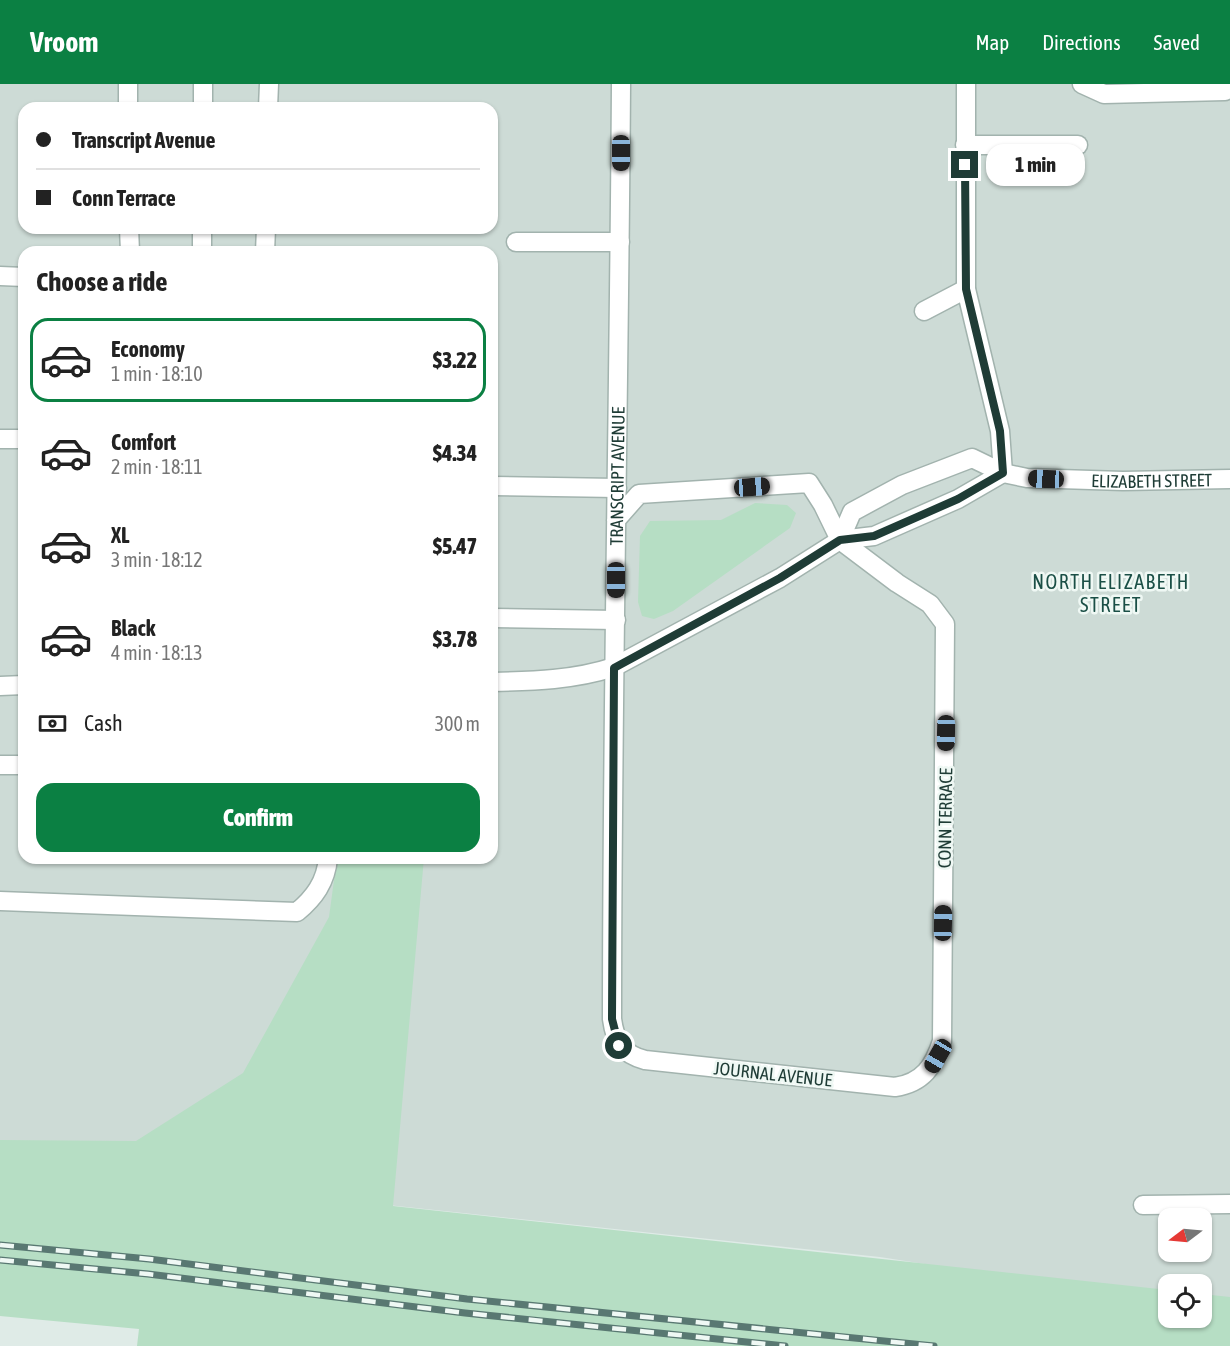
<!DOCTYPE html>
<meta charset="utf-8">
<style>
:root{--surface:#fff;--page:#f6f6f6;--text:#222;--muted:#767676;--line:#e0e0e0;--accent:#0b8043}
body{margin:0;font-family:"Asap Condensed",sans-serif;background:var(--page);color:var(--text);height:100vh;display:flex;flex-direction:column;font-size:22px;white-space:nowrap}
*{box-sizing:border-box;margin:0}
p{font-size:20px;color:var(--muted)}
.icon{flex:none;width:33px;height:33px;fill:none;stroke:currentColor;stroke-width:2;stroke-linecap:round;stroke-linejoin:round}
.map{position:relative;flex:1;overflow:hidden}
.panel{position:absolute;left:18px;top:162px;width:480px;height:618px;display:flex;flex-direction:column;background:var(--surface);border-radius:18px;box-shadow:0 2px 4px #0004}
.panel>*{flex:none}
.guide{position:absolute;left:18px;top:18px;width:480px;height:132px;border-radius:18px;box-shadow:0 2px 4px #0004;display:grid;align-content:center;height:132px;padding:0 18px;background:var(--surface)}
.needle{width:39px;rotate:254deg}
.controls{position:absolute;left:1158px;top:1124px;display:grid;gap:12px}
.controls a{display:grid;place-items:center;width:54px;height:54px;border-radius:12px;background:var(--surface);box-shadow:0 2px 4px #0004;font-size:30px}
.end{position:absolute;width:27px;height:27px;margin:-14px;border:8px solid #1f3c36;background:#fff;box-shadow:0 0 0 3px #fff}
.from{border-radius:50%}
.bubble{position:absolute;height:42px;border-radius:18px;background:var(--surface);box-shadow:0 2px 4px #0004;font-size:20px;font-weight:800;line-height:42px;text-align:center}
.car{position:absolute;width:18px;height:36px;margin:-18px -9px;border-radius:8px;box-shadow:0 0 4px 2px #0007;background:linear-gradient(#222 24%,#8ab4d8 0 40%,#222 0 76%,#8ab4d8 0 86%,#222 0)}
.guide b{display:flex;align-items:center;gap:21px;height:57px;font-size:22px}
.guide b+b{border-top:2px solid var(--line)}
.guide i{width:15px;height:15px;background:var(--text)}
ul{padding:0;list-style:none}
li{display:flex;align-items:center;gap:18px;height:84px;margin:0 12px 9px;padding:0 6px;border:3px solid transparent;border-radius:18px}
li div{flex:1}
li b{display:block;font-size:22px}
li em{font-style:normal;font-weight:800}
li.active{border-color:var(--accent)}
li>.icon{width:54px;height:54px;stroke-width:1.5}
h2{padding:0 18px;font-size:27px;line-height:72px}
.pay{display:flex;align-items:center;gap:15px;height:66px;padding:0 18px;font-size:22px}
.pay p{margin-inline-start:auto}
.cta{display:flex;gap:12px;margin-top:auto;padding:12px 18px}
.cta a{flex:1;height:69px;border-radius:18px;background:var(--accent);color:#fff;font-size:24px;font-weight:800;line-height:69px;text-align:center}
header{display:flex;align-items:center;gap:36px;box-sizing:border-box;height:84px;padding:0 30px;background:var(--accent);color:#fff}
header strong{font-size:28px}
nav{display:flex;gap:33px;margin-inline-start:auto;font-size:21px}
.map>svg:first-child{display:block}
</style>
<header>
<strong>Vroom</strong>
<nav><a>Map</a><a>Directions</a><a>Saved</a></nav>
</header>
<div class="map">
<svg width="1230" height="1262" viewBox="0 0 1230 1262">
<rect width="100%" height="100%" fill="#dfebe7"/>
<path fill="#cddbd6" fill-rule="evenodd" d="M 0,0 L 1230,0 L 1230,1227 L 1202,1223 L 1202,1200 L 1168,1200 L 1168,1218 L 880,1173 L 0,1080 ZM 24,24 L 492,24 L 492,144 L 24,144 ZM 24,168 L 492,168 L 492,774 L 24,774 ZM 1168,1134 L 1202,1134 L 1202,1167 L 1168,1167 Z"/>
<g fill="#b6dec4">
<path d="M 755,419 L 787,421 L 796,429 L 790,444 L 673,527 L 654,535 L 642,532 L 638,518 L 640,452 L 650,437 L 721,436 Z"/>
<path d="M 337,774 L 424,774 L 393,1122 L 1168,1206 L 1168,1233 L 1202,1233 L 1202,1210 L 1230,1213 L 1230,1262 L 137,1262 L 139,1245 L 0,1232 L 0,1056 L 136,1057 L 243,989 L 329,833 Z"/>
</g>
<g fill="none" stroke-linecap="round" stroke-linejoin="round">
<defs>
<g id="minor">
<path d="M 128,0 L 128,24"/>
<path d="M 966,0 L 966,205 L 1000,347 L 1003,389"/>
<path d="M 1082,0 L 1104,10 L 1225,7"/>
<path d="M 203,24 L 203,0"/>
<path d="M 268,24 L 269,0"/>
<path d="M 965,61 L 1078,61"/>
<path d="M 129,144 L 130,168"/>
<path d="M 516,158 L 620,158"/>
<path d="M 202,168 L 202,144"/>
<path d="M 265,168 L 266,144"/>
<path d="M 0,192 L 24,193"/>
<path d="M 924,227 L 966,205"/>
<path d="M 0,355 L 24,355"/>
<path d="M 492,402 L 617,404"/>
<path id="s1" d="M 616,436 L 639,410 L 809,399 L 823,421 L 840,456 L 897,499 L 930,520 L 945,540 L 942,957 C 934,982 923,999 895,1003 L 645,976 C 622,970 615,957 612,935 C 612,623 619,312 621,0"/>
<path id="s2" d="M 840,456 L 852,428 L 902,401 L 972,374 L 1003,389 L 1027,394 L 1123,397 L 1230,395"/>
<path d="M 492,534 L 616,536"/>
<path d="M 492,598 C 534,597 574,596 614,583 L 780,494 L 840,456 L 874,452 L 958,415 L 1003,389"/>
<path d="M 0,602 L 24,601"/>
<path d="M 0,681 L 24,681"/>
<path d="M 0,817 L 297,828 C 314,814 326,798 328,774"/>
<path d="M 1143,1121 L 1230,1120"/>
</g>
</defs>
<use href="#minor" stroke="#a2b3ae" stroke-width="21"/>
<use href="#minor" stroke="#fff" stroke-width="18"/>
<defs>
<g id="rail">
<path d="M 0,1161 L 149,1175 L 467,1215 L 934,1262"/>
<path d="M 0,1176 L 148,1190 L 465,1229 L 785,1262"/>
</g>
</defs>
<use href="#rail" stroke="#597872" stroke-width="7"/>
<use href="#rail" stroke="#eff8f4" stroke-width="4.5" stroke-dasharray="14" stroke-linecap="butt"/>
</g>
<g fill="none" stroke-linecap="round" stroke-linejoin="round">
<path stroke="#1f3c36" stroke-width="8" d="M 619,962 L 612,935 L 614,584 L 780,494 L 840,456 L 874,452 L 958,415 L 1003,389 L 1000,347 L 966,205 L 965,81"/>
</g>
<g text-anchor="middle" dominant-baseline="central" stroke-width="5" stroke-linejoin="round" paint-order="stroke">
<g font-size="18" fill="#1f3c36" stroke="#eff8f4">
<text stroke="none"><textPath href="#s1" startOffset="1744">TRANSCRIPT AVENUE</textPath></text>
<text stroke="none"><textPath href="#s2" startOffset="346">ELIZABETH STREET</textPath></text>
<text transform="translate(945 734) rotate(-89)">CONN TERRACE</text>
<text transform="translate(773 990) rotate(6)">JOURNAL AVENUE</text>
</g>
<g font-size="20" letter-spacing="1.5" fill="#1a4f46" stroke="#eff8f4">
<text x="1111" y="497">NORTH ELIZABETH<tspan x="1111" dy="23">STREET</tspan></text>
</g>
</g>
</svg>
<div class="controls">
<a><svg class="needle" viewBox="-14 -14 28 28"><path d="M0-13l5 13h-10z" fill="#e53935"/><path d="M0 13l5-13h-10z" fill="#767676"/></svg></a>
<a><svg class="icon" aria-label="locate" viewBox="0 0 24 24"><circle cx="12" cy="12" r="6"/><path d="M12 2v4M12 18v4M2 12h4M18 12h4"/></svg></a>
</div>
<i class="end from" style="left:619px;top:962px"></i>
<i class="end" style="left:965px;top:81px"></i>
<div class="bubble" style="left:986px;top:60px;width:99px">1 min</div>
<i class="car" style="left:621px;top:69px;rotate:180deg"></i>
<i class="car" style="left:1046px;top:395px;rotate:272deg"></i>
<i class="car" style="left:752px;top:403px;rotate:86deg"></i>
<i class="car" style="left:616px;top:496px;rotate:180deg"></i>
<i class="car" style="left:946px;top:649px;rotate:181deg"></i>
<i class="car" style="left:943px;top:839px;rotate:1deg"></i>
<i class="car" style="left:938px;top:972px;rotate:210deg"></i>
<div class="guide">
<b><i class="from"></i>Transcript Avenue</b>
<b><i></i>Conn Terrace</b>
</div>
<section class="panel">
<h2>Choose a ride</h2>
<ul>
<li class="active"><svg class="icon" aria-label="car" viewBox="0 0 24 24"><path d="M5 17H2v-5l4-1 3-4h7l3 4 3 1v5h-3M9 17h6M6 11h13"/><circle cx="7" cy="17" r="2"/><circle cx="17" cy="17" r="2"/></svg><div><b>Economy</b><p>1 min · 18:10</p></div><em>$3.22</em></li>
<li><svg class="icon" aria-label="car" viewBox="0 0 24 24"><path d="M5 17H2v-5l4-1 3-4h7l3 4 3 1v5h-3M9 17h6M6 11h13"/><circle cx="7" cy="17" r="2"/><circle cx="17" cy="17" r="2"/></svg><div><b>Comfort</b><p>2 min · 18:11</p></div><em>$4.34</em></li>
<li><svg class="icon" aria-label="car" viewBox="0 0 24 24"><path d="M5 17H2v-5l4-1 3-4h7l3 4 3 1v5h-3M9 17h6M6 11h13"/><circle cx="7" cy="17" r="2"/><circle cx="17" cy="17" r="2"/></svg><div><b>XL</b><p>3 min · 18:12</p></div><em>$5.47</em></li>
<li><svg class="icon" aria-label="car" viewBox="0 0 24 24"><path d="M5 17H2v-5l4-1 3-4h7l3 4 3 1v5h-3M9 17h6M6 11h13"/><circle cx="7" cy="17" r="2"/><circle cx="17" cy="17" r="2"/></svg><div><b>Black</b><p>4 min · 18:13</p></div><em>$3.78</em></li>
</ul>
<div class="pay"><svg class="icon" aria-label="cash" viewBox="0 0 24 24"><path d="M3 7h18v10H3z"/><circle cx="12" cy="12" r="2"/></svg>Cash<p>300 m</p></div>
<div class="cta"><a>Confirm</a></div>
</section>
</div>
